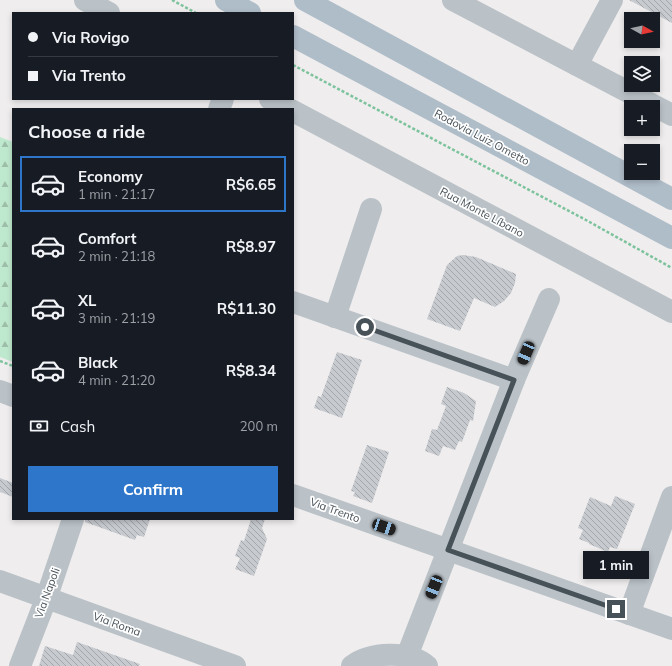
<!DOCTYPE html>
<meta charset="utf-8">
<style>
:root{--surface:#171b24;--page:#20242c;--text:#f1f3f6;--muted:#9ea1a6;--line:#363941;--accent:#2d76ca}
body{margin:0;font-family:Mulish,sans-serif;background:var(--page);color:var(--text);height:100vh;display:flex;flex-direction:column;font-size:15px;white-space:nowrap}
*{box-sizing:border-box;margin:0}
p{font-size:13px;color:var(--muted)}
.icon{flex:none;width:22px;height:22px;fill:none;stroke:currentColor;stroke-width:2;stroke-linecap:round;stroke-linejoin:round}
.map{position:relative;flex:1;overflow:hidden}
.details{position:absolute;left:12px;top:108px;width:282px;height:412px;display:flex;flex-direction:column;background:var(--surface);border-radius:0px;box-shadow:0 2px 6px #0003}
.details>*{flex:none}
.hud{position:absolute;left:12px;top:12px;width:282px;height:88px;border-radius:0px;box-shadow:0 2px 6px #0003;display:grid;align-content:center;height:88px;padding:0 16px;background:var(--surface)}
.needle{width:26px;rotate:98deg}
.tools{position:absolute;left:624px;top:12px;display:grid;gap:8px}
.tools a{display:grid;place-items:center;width:36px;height:36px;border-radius:0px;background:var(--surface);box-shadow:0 2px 6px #0003;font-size:20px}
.end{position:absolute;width:18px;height:18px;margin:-9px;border:5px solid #475158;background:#fff;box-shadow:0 0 0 2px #fff}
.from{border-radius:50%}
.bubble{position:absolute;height:28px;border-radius:0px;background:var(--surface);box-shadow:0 2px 6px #0003;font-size:13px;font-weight:700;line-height:28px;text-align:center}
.car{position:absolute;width:12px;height:24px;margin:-12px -6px;border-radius:5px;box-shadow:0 0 3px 1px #0007;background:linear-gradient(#222 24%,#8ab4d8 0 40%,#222 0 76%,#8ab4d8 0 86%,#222 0)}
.hud b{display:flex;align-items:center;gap:14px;height:38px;font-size:15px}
.hud b+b{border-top:1px solid var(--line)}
.hud i{width:10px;height:10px;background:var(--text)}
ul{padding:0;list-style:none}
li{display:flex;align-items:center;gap:12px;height:56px;margin:0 8px 6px;padding:0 8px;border:2px solid transparent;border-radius:0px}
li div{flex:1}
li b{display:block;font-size:15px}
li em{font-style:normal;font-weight:700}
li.current{border-color:var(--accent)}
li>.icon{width:36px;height:36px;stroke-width:1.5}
h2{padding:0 16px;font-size:18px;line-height:48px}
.pay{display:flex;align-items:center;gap:10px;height:44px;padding:0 16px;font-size:15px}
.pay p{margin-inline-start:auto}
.cta{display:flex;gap:8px;margin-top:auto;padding:8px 16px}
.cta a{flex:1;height:46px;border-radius:0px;background:var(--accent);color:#fff;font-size:16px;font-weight:700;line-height:46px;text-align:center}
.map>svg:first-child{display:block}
</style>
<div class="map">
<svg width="672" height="666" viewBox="0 0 672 666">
<defs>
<pattern id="forest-firs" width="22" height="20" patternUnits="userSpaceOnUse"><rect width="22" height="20" fill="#bfe9ce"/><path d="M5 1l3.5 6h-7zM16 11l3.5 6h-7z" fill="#9dbfaa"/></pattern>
<pattern id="building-back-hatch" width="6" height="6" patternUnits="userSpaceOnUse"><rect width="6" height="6" fill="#c7cacf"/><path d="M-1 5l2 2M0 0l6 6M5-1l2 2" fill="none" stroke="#a3a6ab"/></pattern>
</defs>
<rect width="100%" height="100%" fill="#efeded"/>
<path fill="url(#forest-firs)" d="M 0,137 L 13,142 L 13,362 L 0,357 Z"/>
<g fill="url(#building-back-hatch)">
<path d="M 629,0 L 672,0 L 672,23 Z"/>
<path d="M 463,255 L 476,257 L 516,274 L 515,283 L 511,293 L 504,301 L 495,307 L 474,298 L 460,331 L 427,319 L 447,265 L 457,256 Z"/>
<path d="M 337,352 L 362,360 L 342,418 L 314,408 L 318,396 L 321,397 Z"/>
<path d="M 447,387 L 464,393 L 476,401 L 473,421 L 470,420 L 462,442 L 459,441 L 455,450 L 443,446 L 439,456 L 425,451 L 432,429 L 437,430 L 446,406 L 441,404 Z"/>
<path d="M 367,445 L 389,452 L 372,503 L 353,496 L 355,492 L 351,491 Z"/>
<path d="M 0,478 L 13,483 L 13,497 L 0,492 Z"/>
<path d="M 615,496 L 635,504 L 617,549 L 610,547 L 608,552 L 589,544 L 589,543 L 579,539 L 583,530 L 578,528 L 590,497 L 611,506 Z"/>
<path d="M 85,519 L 150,519 L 144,537 L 137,535 L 135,540 L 85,522 Z"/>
<path d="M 251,519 L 265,519 L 262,528 L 267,539 L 254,576 L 235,569 L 240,558 L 235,556 L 241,540 L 244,541 Z"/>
<path d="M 77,642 L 140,664 L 139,666 L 39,666 L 45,646 L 73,655 Z"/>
</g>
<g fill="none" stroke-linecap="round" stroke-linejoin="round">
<g stroke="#7cc39d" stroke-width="2.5" stroke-dasharray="3 2" stroke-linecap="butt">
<path d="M 172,0 L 196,13"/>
<path d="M 293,65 L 586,220 L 672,268"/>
<path d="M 0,361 L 13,366"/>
</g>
<g stroke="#bac2c8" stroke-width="22">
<path d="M 85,0 L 109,13"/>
<path d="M 453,0 L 672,115"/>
<path d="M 577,65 L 612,0"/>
<path d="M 270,99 L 289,109"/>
<path d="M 219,109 L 223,99"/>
<path d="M 293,111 L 672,312"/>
<path d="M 293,302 L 514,380"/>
<path d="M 335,317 L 371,209"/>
<path d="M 0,391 L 13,396"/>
<path d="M 293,495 L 672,629"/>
<path d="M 0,581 L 235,666"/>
<path d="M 629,614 L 672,497"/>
<path d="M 407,656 L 514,380 L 549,299"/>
<path d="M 20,666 L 46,599 L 73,519"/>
<path d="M 352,666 C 370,652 409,650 427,666"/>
</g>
<g stroke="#afbdc9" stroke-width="22">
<path d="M 226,0 L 250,13"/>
<path d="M 305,0 L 672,199"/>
<path d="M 293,36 L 672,238"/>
</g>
</g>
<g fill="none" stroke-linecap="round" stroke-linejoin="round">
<path stroke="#475158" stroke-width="5" d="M 365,327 L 514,380 L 448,550 L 616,609"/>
</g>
<g text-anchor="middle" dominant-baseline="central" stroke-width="3.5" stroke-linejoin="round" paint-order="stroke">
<g font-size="11" fill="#475158" stroke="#fff">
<text transform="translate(482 137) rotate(28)">Rodovia Luiz Ometto</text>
<text transform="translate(482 212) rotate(28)">Rua Monte Líbano</text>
<text transform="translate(335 510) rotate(20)">Via Trento</text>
<text transform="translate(47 593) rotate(-70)">Via Napoli</text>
<text transform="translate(117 624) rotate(20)">Via Roma</text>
</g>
</g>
</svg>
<div class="tools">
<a><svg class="needle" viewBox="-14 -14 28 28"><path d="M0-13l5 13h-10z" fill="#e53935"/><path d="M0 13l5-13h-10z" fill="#9ea1a6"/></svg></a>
<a><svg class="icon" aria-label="layers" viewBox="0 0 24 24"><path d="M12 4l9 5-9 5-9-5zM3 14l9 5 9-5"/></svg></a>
<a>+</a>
<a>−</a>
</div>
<i class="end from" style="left:365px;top:327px"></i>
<i class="end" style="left:616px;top:609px"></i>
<div class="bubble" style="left:583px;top:551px;width:66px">1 min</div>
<i class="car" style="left:526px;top:353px;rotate:203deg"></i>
<i class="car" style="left:384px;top:527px;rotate:109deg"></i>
<i class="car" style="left:434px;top:587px;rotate:202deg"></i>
<div class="hud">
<b><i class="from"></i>Via Rovigo</b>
<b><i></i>Via Trento</b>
</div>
<section class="details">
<h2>Choose a ride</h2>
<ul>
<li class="current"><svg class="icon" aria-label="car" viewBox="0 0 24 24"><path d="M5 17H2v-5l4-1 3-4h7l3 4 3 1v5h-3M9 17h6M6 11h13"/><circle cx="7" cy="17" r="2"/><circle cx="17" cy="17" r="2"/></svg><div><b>Economy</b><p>1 min · 21:17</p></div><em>R$6.65</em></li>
<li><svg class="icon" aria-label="car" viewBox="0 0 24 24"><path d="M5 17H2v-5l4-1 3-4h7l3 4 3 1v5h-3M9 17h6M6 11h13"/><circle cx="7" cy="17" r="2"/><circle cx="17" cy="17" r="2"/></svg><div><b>Comfort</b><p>2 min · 21:18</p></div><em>R$8.97</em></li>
<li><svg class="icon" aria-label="car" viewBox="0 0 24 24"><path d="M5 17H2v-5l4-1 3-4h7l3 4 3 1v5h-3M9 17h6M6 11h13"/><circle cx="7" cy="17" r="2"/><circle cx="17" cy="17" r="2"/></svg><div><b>XL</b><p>3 min · 21:19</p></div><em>R$11.30</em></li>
<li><svg class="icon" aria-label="car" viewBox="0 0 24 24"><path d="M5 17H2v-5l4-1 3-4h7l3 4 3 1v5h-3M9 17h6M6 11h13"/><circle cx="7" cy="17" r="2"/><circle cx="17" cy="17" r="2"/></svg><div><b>Black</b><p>4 min · 21:20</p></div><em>R$8.34</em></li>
</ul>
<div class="pay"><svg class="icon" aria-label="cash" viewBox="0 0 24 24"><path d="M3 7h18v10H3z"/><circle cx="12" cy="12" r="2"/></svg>Cash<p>200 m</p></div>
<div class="cta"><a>Confirm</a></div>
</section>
</div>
